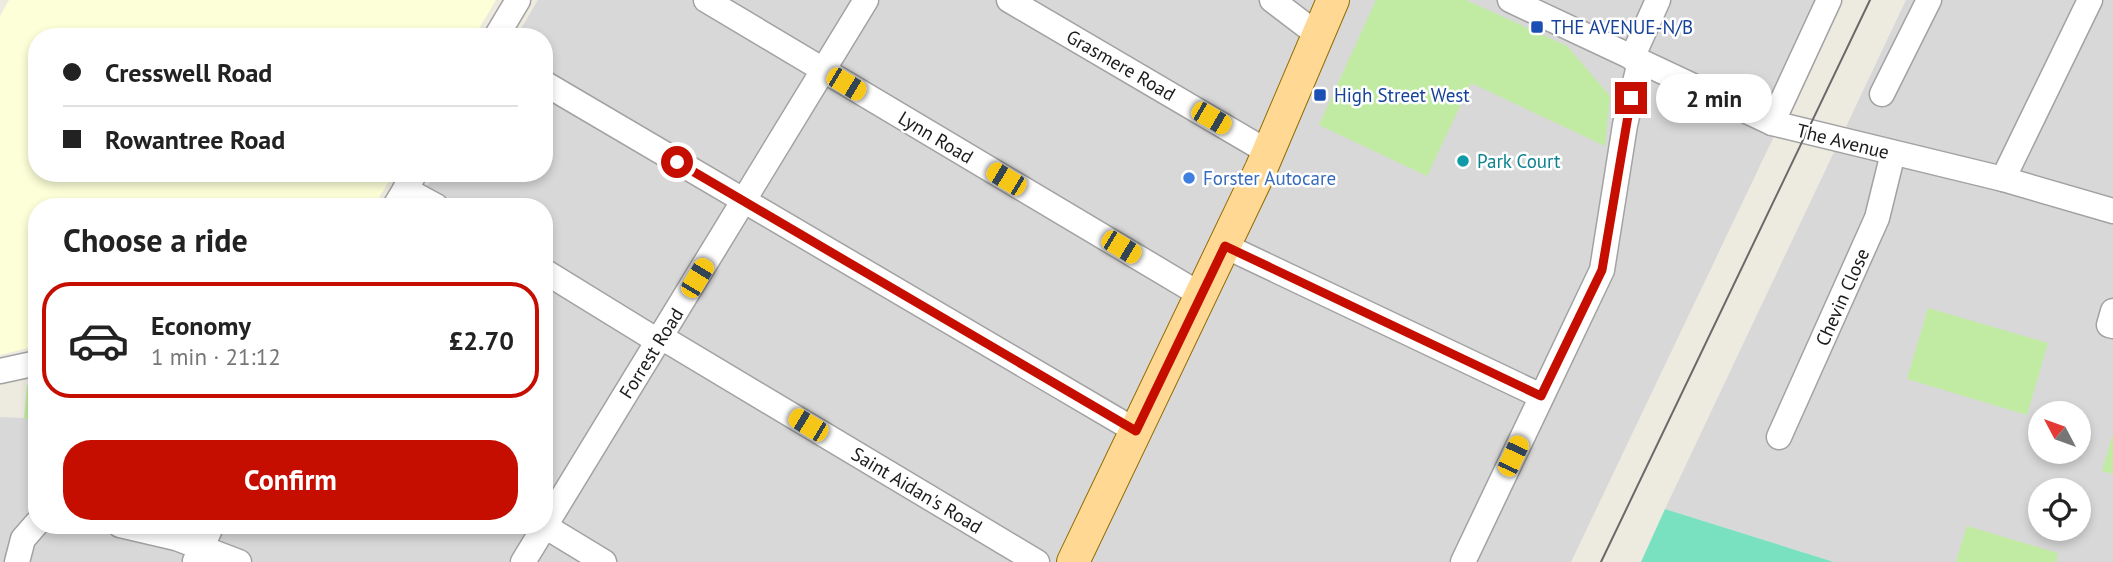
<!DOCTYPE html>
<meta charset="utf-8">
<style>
:root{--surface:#fff;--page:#f6f6f6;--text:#222;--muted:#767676;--line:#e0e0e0;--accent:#c60e00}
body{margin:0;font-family:"PT Sans",sans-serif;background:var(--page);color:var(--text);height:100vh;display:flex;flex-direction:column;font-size:26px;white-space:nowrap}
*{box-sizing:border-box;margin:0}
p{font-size:23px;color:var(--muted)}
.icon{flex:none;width:38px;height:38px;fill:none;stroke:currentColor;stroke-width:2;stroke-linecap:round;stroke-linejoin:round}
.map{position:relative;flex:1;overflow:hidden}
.sheet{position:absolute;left:28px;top:198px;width:525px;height:336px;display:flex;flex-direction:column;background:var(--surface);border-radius:28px;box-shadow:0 4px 10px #0003}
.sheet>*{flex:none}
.banner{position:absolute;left:28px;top:28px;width:525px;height:154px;border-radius:28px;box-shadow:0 4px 10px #0003;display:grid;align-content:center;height:154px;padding:0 35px;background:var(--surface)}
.needle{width:46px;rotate:311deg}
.buttons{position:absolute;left:2028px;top:401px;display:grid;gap:14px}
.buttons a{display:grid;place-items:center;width:63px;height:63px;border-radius:50%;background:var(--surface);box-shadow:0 4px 10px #0003;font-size:35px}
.end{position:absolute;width:32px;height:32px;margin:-16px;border:9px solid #c60e00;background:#fff;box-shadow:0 0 0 4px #fff}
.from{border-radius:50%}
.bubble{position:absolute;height:49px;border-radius:24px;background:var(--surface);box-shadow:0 4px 10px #0003;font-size:23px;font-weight:800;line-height:49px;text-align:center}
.car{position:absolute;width:21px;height:42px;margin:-21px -10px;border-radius:9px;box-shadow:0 0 5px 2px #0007;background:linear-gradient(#f5c518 24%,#345 0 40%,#f5c518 0 76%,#345 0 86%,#f5c518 0)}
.banner b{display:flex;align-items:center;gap:24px;height:66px;font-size:26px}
.banner b+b{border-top:2px solid var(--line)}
.banner i{width:18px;height:18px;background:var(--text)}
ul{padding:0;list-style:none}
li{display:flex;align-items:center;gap:21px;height:116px;margin:0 14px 10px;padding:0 21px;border:4px solid transparent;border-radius:28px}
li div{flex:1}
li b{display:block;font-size:26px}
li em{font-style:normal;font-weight:800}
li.active{border-color:var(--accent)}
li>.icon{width:63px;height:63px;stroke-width:1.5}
h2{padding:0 35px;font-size:32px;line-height:84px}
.button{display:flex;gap:14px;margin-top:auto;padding:14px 35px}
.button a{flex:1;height:80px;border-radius:28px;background:var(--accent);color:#fff;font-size:28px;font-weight:800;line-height:80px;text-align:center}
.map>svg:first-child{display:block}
</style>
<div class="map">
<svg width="2113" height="562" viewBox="0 0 2113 562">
<rect width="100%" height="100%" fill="#edeae0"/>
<g fill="#d9d8d8" fill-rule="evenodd">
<path d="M 538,0 L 1839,0 L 1571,562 L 0,562 L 0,417 L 24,418 L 37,421 L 37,525 L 544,525 L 544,206 L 415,206 L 435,173 L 544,173 L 544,37 L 516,37 Z"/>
<path d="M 1906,0 L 2113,0 L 2113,562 L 1834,562 L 1665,509 ZM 2040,413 L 2079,413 L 2079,452 L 2040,452 ZM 2040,490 L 2079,490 L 2079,528 L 2040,528 Z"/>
</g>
<path fill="#fcffd7" d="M 9,0 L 496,0 L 474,37 L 37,37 L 37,173 L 394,173 L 374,206 L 37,206 L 37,346 L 0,355 L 0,16 Z"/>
<g fill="#c1eba2">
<path d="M 1376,0 L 1466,0 L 1567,46 L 1610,96 L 1605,146 L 1471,83 L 1427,176 L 1319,125 Z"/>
<path d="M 1928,308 L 2048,343 L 2027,415 L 1907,379 Z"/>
<path d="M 37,382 L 37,421 L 24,418 L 27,385 Z"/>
<path d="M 2113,433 L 2113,474 L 2102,471 Z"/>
<path d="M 1967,526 L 2058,553 L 2056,562 L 1956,562 Z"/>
</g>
<path fill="#79e1c0" d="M 1665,509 L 1834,562 L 1641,562 Z"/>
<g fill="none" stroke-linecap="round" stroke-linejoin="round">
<defs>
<g id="minor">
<path d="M 706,0 L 1201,295"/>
<path d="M 1009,0 L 1268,152"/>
<path d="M 1272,0 L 1318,35"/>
<path d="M 1510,0 L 1772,123 L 2003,179 L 2113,211"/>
<path d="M 496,37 L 518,0"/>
<path d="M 1632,58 L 1658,0"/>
<path d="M 544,83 L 1136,431"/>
<path d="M 1882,94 L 1929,0"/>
<path d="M 1772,123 L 1829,0"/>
<path d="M 2003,179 L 2090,0"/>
<path d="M 405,189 L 436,206"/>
<path d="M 395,206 L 415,173"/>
<path d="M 1225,246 L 1541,396"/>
<path d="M 544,271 L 648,335 L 671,343 L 1037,562"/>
<path d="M 2113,311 L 2109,325 L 2113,326"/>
<path d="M 0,371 L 37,363"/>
<path d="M 1779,437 L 1877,218 L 1893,153"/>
<path d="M 120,525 L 176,538 L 239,562"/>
<path d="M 543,525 L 604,562"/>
<path d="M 195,561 L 212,525"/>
<path d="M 17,562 L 23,539 L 37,523"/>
<path d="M 523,562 L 866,0"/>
<path d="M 1463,562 L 1602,270 L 1625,125 L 1640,61"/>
</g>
<path id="major" d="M 1073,562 L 1261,169 L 1333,0"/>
</defs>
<use href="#minor" stroke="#a2a2a2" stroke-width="27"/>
<use href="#major" stroke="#926c00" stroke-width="34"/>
<use href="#minor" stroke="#fff" stroke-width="24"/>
<use href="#major" stroke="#ffd893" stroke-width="32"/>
<path stroke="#696969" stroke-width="2" d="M 1601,562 L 1870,0"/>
</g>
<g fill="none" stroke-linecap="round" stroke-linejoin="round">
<path stroke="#c60e00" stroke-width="9" d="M 677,162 L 1136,431 L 1225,246 L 1541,396 L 1602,270 L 1631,98"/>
</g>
<g fill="#1a4fb4" stroke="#fff" stroke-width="2.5">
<rect x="1530" y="20" width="14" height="14" rx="3.5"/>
<rect x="1313" y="88" width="14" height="14" rx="3.5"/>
</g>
<circle fill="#0f9aa8" stroke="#fff" stroke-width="2.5" cx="1463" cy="161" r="7"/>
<circle fill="#3f7fe0" stroke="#fff" stroke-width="2.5" cx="1189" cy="178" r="7"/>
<g text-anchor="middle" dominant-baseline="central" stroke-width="5" stroke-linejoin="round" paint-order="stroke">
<g font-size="19" fill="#164399" stroke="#fff" text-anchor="start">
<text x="1551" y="27">THE AVENUE-N/B</text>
<text x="1334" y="95">High Street West</text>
</g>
<g font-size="19" fill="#1b1b1b" stroke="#fff">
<text transform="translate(1121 65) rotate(30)">Grasmere Road</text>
<text transform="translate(936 137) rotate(31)">Lynn Road</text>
<text transform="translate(1843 141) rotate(14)">The Avenue</text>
<text transform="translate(1842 297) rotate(-66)">Chevin Close</text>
<text transform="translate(651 353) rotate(-58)">Forrest Road</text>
<text transform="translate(917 490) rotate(31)">Saint Aidan's Road</text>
</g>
<g font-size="19" fill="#0d838f" stroke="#fff" text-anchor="start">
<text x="1477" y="161">Park Court</text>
</g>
<g font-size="19" fill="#366cbe" stroke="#fff" text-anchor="start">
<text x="1203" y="178">Forster Autocare</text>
</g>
</g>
</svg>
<div class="buttons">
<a><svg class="needle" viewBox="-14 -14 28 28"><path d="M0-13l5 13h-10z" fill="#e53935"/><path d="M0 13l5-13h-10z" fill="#767676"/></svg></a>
<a><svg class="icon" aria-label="locate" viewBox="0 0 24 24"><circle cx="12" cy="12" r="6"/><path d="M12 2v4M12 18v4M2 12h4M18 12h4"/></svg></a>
</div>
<i class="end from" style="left:677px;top:162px"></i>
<i class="end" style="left:1631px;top:98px"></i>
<div class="bubble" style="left:1656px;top:74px;width:116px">2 min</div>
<i class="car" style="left:846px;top:84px;rotate:121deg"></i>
<i class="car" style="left:1211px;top:118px;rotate:120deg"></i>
<i class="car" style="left:1006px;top:179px;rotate:301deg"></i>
<i class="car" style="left:1121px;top:247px;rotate:121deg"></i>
<i class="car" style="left:697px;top:278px;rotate:31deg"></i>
<i class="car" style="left:808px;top:425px;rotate:301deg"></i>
<i class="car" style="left:1513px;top:456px;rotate:25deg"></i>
<div class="banner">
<b><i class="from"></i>Cresswell Road</b>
<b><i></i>Rowantree Road</b>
</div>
<section class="sheet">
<h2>Choose a ride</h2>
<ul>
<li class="active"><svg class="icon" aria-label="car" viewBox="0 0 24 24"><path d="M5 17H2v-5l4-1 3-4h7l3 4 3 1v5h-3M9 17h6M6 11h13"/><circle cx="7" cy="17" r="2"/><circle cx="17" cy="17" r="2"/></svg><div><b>Economy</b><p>1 min · 21:12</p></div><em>£2.70</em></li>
</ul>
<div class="button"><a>Confirm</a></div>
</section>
</div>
